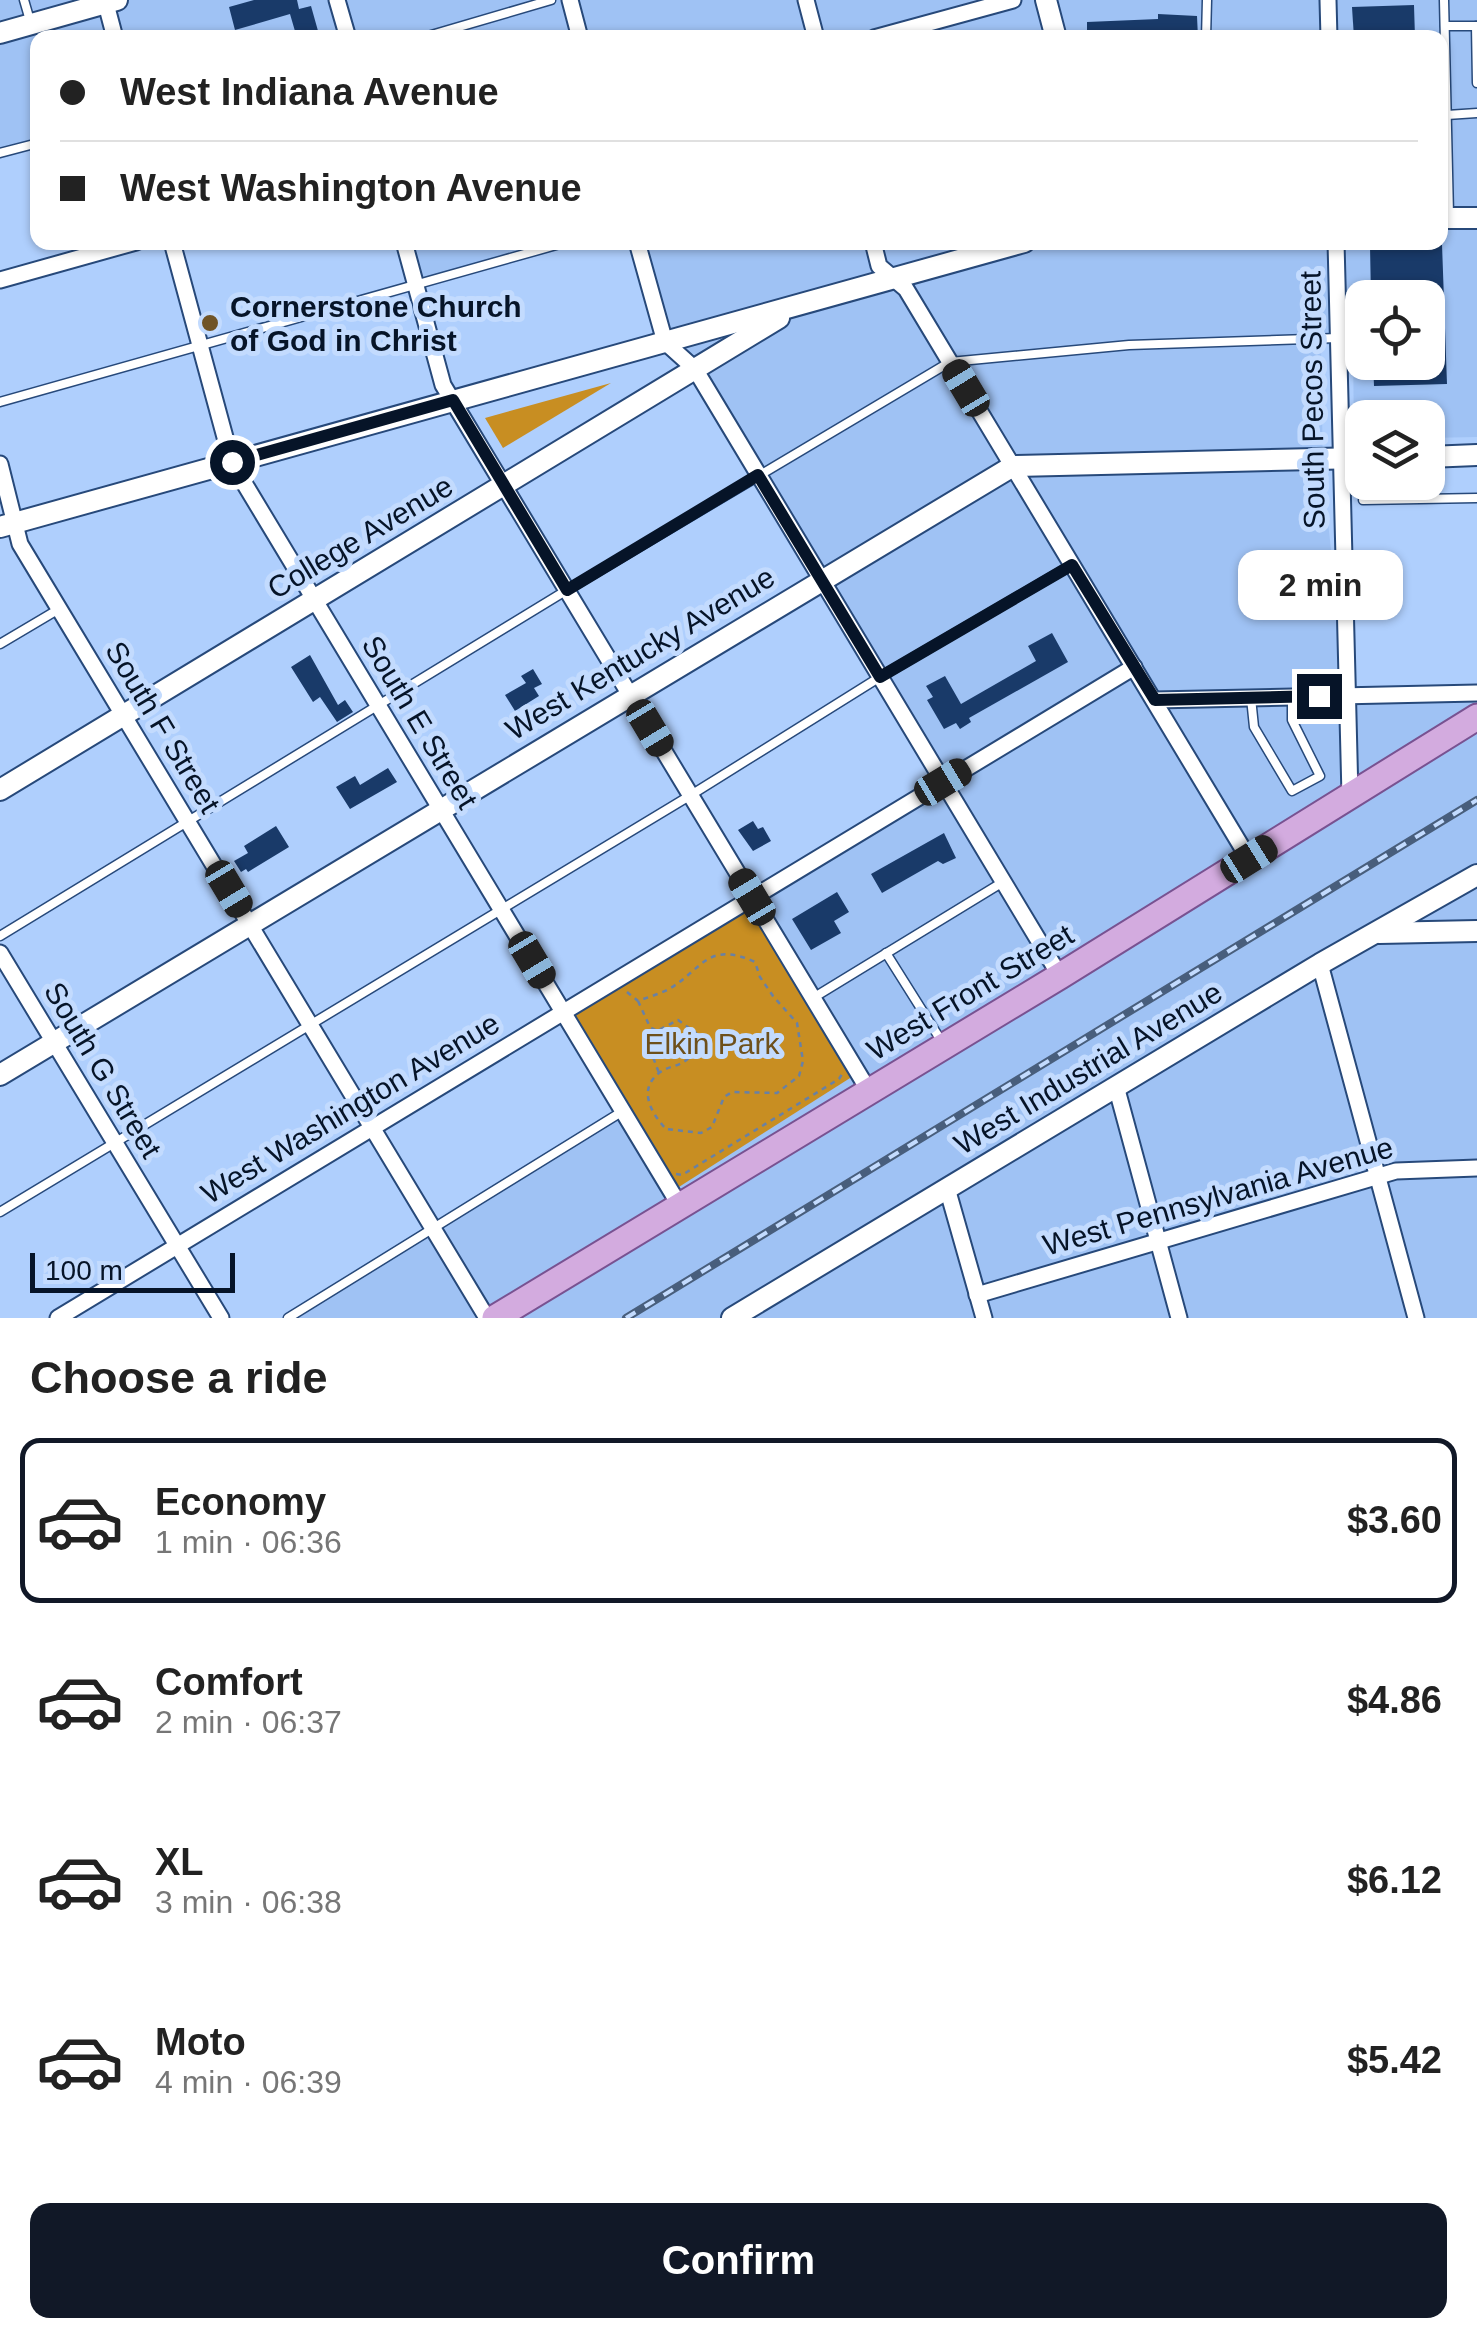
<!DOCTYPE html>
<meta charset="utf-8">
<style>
:root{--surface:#fff;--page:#f6f6f6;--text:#222;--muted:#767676;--line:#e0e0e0;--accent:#111827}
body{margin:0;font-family:Helvetica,sans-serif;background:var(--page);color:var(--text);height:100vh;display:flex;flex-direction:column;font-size:38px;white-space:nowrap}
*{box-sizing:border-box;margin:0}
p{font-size:32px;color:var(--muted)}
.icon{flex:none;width:55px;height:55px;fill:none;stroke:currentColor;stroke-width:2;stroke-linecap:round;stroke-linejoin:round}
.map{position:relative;height:1318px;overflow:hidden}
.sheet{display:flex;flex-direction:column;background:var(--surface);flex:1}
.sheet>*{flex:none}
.hud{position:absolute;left:30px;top:30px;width:1418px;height:220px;border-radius:20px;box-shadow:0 2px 8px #0004;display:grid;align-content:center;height:220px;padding:0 30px;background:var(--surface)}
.tools{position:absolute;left:1345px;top:280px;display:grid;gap:20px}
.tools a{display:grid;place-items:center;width:100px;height:100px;border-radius:20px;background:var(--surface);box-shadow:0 2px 8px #0004;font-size:50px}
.scale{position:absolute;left:30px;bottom:25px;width:205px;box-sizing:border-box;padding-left:10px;border:5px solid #061428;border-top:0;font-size:28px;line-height:35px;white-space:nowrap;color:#061428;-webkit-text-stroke:8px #c3dbfe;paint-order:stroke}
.end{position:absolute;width:45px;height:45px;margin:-22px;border:12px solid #061428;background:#fff;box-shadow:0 0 0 5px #fff}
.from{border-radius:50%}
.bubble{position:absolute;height:70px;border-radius:20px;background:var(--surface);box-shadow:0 2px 8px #0004;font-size:32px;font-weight:600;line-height:70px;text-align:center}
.car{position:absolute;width:30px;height:60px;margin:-30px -15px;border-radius:12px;box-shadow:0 0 8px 2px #0007;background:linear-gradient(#222 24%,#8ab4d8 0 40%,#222 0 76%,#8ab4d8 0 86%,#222 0)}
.hud b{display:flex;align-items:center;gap:35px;height:95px;font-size:38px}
.hud b+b{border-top:2px solid var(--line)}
.hud i{width:25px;height:25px;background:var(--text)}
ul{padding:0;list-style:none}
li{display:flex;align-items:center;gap:30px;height:165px;margin:0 20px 15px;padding:0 10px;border:5px solid transparent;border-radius:20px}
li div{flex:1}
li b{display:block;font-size:38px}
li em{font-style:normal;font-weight:600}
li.on{border-color:var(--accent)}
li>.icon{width:90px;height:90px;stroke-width:1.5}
h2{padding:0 30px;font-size:45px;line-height:120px}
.action{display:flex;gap:20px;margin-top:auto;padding:20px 30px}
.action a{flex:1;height:115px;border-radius:20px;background:var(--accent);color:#fff;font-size:40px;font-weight:600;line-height:115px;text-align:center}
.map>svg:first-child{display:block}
</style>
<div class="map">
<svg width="1477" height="1318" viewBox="0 0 1477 1318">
<rect width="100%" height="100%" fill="#afcffd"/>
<g fill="#9fc2f4" fill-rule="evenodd">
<path d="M 0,0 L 1477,0 L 1477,437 L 1428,438 L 1428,418 L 1362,418 L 1362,440 L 1354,440 L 1353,345 L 1321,345 L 1323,477 L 1347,695 L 1477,693 L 1477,1318 L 286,1318 L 790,1013 L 753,897 L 942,782 L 675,338 L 665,340 L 638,243 L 1440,242 L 1440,38 L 38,38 L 37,145 L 0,156 ZM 1362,298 L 1428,298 L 1428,362 L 1362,362 Z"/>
<path d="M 403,242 L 579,243 L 416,288 Z"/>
</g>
<g fill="#c88e22">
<path d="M 611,383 L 503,448 L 485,418 Z"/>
<path d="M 752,897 L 858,1073 L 671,1192 L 563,1012 Z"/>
</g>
<g fill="#193a69">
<path d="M 254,0 L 297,0 L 299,9 L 311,6 L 320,38 L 297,38 L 290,14 L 235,30 L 229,7 Z"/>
<path d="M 1414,5 L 1415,38 L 1354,38 L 1352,7 Z"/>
<path d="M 1158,14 L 1197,16 L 1198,38 L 1087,38 L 1087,22 L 1158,19 Z"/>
<path d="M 1442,244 L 1447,384 L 1374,386 L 1373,362 L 1428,362 L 1428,298 L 1371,298 L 1370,246 Z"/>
<path d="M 1052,633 L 1068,662 L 969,718 L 971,722 L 960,729 L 956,723 L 944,729 L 927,700 L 933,697 L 926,686 L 945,676 L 961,704 L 1036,661 L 1028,646 Z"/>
<path d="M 310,655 L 338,705 L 345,700 L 353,712 L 337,722 L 320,697 L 313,702 L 291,667 Z"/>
<path d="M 533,669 L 542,684 L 534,688 L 539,696 L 515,711 L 505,695 L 526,683 L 521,676 Z"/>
<path d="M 388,768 L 397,782 L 350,809 L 336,787 L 355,776 L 360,785 Z"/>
<path d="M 753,821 L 758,829 L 763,827 L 771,841 L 753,851 L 738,830 Z"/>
<path d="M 276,826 L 289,847 L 248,872 L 246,869 L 241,872 L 234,861 L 248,853 L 244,846 Z"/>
<path d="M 944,833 L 956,858 L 943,864 L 938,861 L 882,893 L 871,874 Z"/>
<path d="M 837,892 L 849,912 L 834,921 L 841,933 L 811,950 L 792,919 Z"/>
</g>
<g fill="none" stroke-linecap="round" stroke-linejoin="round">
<defs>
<g id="service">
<path d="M 24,0 L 31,24"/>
<path d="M 1444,0 L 1449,215"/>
<path d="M 1445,26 L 1477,26"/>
<path d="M 1476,26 L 1477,83"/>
<path d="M 421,38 L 551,0"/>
<path d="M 1206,38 L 1207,0"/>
<path d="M 1447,115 L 1477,113"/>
<path d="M 0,153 L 38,143"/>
<path d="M 0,402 L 567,242"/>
<path d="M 1363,500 L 1477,498"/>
<path d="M 0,644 L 59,609"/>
<path d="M 1251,698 L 1254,727 L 1292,791 L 1320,776 L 1292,720 L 1292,697"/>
<path d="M 0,936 L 567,590 L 950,362 L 1129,345 L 1338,338"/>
<path d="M 886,953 L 942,1042"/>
<path d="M 813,998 L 1003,882"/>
<path d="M 0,1212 L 691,795 L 880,677 L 1070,566"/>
<path d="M 288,1318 L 623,1111"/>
</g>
<g id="minor">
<path d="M 105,0 L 115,38"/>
<path d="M 337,0 L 348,38"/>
<path d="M 570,0 L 580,38"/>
<path d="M 806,0 L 816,38"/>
<path d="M 1328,0 L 1329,38"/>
<path d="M 874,38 L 1013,0"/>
<path d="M 172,242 L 232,463 L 680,1206"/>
<path d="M 404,242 L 443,385 L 869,1091"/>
<path d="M 637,242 L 665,342 L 695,369 L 1060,976"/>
<path d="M 873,242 L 879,266 L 906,289 L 1249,859"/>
<path d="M 1336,242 L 1350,796"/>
<path d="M 0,280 L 136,242"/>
<path d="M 0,464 L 20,544 L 487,1318"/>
<path d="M 1155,700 L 1477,693"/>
<path d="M 0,953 L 221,1318"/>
<path d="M 1320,964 L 1416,1318"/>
<path d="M 1116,1086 L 1179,1318"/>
<path d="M 947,1188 L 984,1318"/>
<path d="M 977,1295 L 1396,1171 L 1477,1168"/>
<path d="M 58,1318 L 1134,667"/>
</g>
<g id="tertiary">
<path d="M 1046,0 L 1056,38"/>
<path d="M 0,33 L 117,0"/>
<path d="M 1440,218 L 1477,218"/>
<path d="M 1428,457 L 1477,455"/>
<path d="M 0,527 L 1024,242"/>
<path d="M 0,790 L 779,318"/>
<path d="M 1379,933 L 1477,931"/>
<path d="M 0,1075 L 1013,466 L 1362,458"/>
<path d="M 732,1318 L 1320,964 L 1477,875"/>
</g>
<path id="primary" d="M 495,1318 L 1060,976 L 1477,717"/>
</defs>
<use href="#service" stroke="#27497a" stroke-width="11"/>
<use href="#minor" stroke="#27497a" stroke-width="19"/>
<use href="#tertiary" stroke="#27497a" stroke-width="24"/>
<use href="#primary" stroke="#785291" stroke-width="29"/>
<g stroke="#6981a4" stroke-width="2.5" stroke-dasharray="5 5" stroke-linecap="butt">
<path d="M 627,992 L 638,1001 C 648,997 660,994 669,989 C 702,970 707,940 755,962 L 760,977 L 773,996 L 797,1023 L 803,1061 L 799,1076 L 777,1093 L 732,1092 L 724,1097 L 712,1127 L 701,1133 L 666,1129 C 652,1114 637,1090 659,1073 C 671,1064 679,1069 693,1054 L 696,1033 L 678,1020 L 657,1031 L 650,1027 L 638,1001"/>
<path d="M 650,1029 L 648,1044 L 659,1073"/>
<path d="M 676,1174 L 682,1175 L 839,1079 L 842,1074"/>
</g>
<use href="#service" stroke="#fff" stroke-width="8"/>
<use href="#minor" stroke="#fff" stroke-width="15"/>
<use href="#tertiary" stroke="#fff" stroke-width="20"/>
<use href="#primary" stroke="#d3abdf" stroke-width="25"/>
<defs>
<path id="rail" d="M 626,1318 L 1477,800"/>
</defs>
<use href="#rail" stroke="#485e7c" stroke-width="8"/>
<use href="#rail" stroke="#c3dbfe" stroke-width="4" stroke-dasharray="11" stroke-linecap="butt"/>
</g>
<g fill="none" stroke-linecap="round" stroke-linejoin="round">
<path stroke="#061428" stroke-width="12" d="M 232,462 L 453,400 L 567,590 L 758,475 L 880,677 L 1072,565 L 1155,700 L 1319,696"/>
</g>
<circle fill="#705427" stroke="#c3dbfe" stroke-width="4" cx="210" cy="323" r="10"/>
<g text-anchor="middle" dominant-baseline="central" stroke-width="10" stroke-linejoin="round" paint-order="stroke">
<g font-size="30" font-weight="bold" fill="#061428" stroke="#c3dbfe" text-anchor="start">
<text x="230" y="306">Cornerstone Church<tspan x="230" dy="34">of God in Christ</tspan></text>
</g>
<g font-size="30" fill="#061428" stroke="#c3dbfe">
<text transform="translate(1312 400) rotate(-91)">South Pecos Street</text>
<text transform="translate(360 537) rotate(-31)">College Avenue</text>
<text transform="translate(640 653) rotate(-31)">West Kentucky Avenue</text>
<text transform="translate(420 722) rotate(59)">South E Street</text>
<text transform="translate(163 727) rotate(59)">South F Street</text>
<text transform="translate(970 992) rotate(-31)">West Front Street</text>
<text transform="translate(1088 1068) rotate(-31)">West Industrial Avenue</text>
<text transform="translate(103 1070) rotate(59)">South G Street</text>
<text transform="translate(350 1108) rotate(-31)">West Washington Avenue</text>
<text transform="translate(1218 1196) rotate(-16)">West Pennsylvania Avenue</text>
</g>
<g font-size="30" fill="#6e501b" stroke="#c3dbfe">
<text x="712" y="1043">Elkin Park</text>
</g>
</g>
</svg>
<div class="tools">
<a><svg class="icon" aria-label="locate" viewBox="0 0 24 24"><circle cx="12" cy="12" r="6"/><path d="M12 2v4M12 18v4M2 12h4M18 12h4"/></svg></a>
<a><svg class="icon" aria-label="layers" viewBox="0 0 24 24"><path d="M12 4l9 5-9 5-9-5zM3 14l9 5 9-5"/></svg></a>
</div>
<div class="scale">100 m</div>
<i class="end from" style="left:232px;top:462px"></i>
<i class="end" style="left:1319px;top:696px"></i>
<div class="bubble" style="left:1238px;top:550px;width:165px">2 min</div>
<i class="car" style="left:966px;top:388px;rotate:329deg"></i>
<i class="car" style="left:650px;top:728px;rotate:149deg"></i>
<i class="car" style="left:943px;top:782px;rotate:59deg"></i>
<i class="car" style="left:1249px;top:859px;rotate:58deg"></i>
<i class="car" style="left:229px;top:889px;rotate:149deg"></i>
<i class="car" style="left:752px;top:897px;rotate:329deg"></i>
<i class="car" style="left:532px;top:960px;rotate:149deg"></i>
<div class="hud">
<b><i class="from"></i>West Indiana Avenue</b>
<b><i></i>West Washington Avenue</b>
</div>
</div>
<section class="sheet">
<h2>Choose a ride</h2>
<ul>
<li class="on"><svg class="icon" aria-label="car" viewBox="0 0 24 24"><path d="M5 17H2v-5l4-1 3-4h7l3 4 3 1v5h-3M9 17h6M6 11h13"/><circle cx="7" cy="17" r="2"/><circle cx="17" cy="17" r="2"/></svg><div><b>Economy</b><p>1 min · 06:36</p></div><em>$3.60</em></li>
<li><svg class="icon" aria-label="car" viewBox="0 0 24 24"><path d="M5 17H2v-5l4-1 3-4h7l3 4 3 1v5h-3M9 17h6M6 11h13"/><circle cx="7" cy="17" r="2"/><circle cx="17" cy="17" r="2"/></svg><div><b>Comfort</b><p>2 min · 06:37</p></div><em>$4.86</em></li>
<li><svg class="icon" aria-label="car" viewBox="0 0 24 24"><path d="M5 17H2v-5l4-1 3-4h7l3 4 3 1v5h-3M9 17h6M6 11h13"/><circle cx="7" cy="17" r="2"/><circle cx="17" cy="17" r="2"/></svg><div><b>XL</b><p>3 min · 06:38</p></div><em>$6.12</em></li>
<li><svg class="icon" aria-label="car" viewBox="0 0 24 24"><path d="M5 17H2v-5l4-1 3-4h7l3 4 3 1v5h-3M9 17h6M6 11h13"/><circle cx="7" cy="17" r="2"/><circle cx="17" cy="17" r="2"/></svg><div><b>Moto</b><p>4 min · 06:39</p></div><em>$5.42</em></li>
</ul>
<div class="action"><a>Confirm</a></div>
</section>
